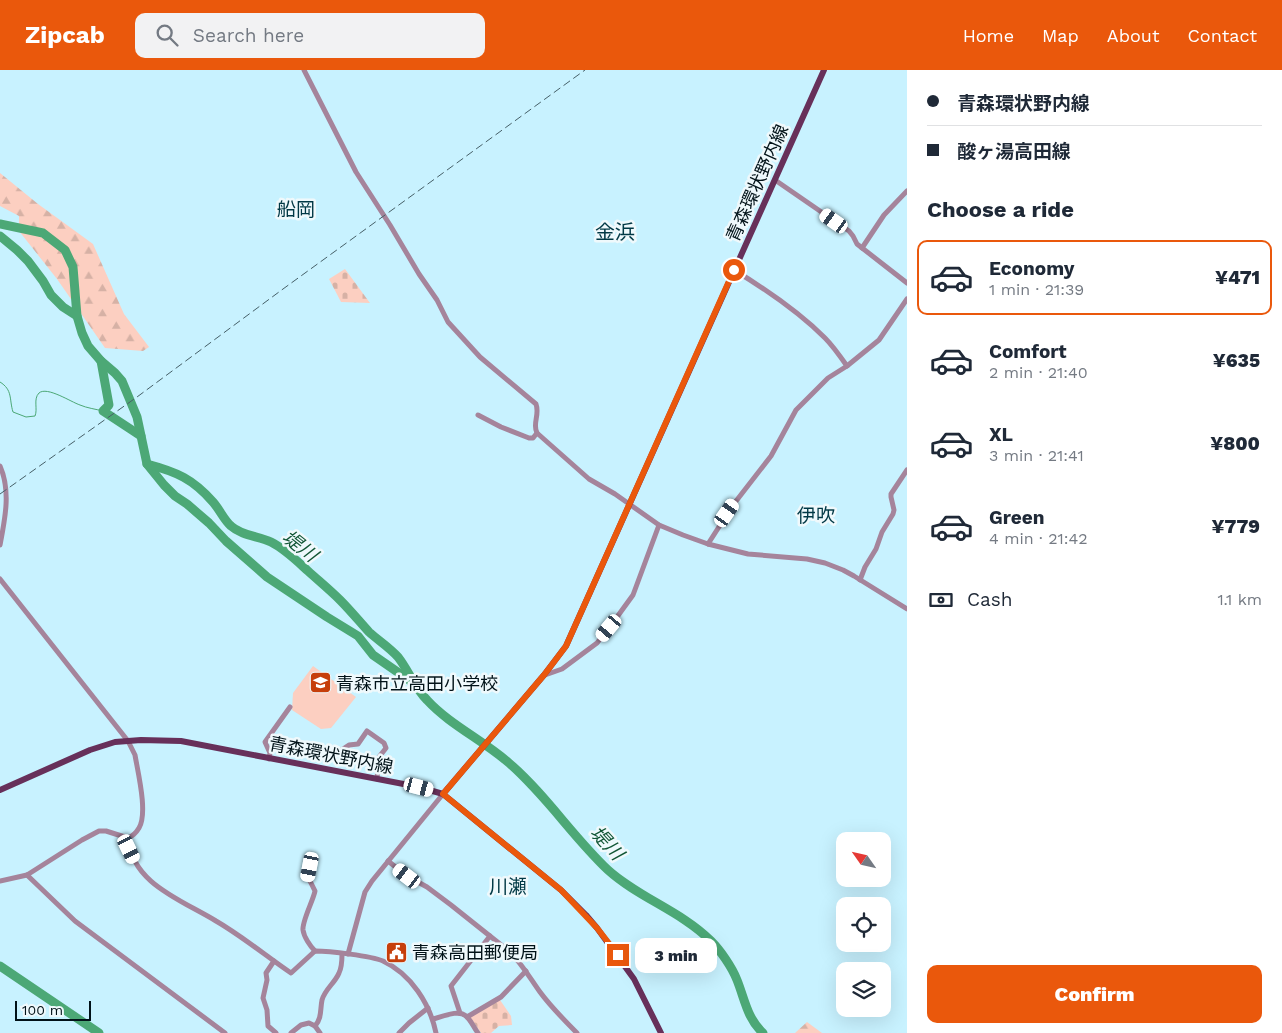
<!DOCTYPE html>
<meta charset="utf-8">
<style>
:root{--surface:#fff;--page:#f2f2f3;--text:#1f2937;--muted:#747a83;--line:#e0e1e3;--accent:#ea580c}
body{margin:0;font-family:"Work Sans","Noto Sans JP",sans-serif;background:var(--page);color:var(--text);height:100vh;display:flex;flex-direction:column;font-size:19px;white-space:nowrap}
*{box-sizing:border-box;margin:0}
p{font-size:16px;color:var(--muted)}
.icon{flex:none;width:28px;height:28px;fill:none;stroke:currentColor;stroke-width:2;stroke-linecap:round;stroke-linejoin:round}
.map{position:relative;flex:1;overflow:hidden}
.drawer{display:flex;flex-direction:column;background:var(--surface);width:375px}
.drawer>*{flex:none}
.hud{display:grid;align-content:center;height:110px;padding:0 20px;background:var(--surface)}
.needle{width:32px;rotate:304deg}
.fabs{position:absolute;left:836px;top:762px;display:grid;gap:10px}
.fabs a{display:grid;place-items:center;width:55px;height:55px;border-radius:10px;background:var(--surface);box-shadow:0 5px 20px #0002;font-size:25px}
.scale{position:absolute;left:15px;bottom:12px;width:76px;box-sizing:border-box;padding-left:5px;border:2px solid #011218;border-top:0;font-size:14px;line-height:18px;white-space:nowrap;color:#011218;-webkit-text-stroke:4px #eff9fc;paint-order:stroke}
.end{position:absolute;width:22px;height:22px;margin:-11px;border:6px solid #ea580c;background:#fff;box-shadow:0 0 0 2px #fff}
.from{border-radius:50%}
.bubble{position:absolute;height:35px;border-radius:10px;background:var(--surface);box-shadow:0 5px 20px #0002;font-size:16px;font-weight:800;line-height:35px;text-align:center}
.car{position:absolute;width:15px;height:30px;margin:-15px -8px;border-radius:6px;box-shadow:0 0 4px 1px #0007;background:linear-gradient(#fff 24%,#345 0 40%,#fff 0 76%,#345 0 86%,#fff 0)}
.hud b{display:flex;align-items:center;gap:18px;height:48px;font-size:19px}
.hud b+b{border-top:1px solid var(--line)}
.hud i{width:12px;height:12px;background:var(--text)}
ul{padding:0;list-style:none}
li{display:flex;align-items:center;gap:15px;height:75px;margin:0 10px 8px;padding:0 10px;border:2px solid transparent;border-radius:10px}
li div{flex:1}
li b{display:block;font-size:19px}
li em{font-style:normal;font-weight:800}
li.on{border-color:var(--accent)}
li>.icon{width:45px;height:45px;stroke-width:1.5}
h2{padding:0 20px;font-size:22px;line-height:60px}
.pay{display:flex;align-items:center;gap:12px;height:55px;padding:0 20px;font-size:19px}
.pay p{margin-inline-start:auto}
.action{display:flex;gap:10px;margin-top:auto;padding:10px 20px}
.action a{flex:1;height:58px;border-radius:10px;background:var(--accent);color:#fff;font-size:20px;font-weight:800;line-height:58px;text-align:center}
header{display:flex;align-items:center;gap:30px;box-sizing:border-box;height:70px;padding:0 25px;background:var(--accent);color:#fff}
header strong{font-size:24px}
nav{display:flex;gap:28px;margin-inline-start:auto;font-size:18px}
.search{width:350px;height:45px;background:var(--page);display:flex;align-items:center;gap:12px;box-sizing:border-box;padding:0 18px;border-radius:10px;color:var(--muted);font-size:19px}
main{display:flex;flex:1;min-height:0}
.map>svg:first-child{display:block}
</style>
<header>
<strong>Zipcab</strong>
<div class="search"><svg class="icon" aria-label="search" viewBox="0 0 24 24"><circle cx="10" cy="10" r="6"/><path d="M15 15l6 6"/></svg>Search here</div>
<nav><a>Home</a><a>Map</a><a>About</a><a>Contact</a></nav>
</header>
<main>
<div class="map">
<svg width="907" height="963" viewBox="0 0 907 963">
<defs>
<pattern id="forest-firs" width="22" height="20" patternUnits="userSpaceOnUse" patternTransform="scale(1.25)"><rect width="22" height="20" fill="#fccfc1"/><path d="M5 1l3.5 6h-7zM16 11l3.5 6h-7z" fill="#d6b1a5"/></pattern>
<pattern id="cemetery-stones" width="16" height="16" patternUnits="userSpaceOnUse" patternTransform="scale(1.25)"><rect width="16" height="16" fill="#fccfc1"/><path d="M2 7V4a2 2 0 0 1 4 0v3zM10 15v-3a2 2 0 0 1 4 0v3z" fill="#d6b1a5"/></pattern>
</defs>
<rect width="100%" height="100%" fill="#c8f2ff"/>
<path fill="#fccfc1" d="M 313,596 L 356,627 L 331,658 L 321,659 L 292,640 L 293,623 Z"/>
<g fill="url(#forest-firs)">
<path d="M 0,103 L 38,134 L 93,174 L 124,244 L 149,277 L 143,281 L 105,278 L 57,209 L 19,161 L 19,146 L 0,136 Z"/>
<path d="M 807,952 L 822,963 L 795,963 Z"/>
</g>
<g fill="url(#cemetery-stones)">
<path d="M 345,199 L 370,233 L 341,232 L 329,209 Z"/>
<path d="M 500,930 L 511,946 L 512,955 L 499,956 L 491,963 L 481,963 L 470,947 Z"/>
</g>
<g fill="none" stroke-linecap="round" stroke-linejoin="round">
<path stroke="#4ca876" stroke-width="1" d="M 0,312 C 13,320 9,329 13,342 L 26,347 L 35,346 C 38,339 33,329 39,323 C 47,316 71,332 80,335 C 87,338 95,339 103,341"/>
<g stroke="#4ca876" stroke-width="9">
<path d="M 0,154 L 43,163 L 65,180 L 73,197 L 77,246 L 82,263 L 88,276 L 101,291 L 115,303 L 122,311 L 137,347 L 147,394 L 164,415 L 175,426 L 187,434 L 209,453 L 226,471 L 267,507 L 327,547 L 358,566 L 373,585 L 412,612"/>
<path d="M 0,166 L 17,180 L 28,191 L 43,211 L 51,225 L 63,237 L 77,246"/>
<path d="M 101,291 L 109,335 L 103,341 L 141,366"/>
<path d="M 147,394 C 177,402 193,409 213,432 C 220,440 224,450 231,456 C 242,466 259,466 271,472 C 285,479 297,491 308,501 C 319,511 330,520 340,530 C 350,540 359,551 369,562 C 379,571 389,577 398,587 C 409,601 414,617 427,630 C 450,655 483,670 509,693 C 546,725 573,767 608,800 C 639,828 681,841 711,871 C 720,880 732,897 737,910 C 745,930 747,948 763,963"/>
<path d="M 0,896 L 99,963"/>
</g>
<g stroke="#a5849b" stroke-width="5">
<path d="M 304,0 L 356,102 L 390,155 L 419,204 L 437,230 L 448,252 L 480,287 L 536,334 C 540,345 532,354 537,363 L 589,409 L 615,424 L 659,455 L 683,465 L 708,474 L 748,484 L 807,489 L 825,493 L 843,500 L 854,506 L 907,539"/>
<path d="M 775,110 L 849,161 L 853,166 L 857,174 L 907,213"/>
<path d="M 862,178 L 884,145 L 907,121"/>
<path d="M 734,200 C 767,220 798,241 825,268 C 833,276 840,286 847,296"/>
<path d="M 478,345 L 501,357 L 529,368 L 533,368 L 537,363"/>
<path d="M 0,396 C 11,421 5,449 0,475"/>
<path d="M 708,474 L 733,435 L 771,386 L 796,340 L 828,308 L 847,296 L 879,270 L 907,229"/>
<path d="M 0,509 L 128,671 L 135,685 C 138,703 148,743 139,758 C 136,763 133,766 128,768"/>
<path d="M 860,510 L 865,497 L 876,479 L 882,462 L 893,444 L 894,440 L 891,427 L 891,424 L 907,400"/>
<path d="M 545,605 L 562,599 L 597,573 L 609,558 L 633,525 L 659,455"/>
<path d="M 340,681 L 349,675 L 358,674 L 367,661 L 384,673 L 386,678 L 379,687 L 377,709"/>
<path d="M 269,689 L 270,683 L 265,672 L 290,637"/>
<path d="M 128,768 C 132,814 182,830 216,851 C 242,866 266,886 291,903 L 315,881 C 330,881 371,886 383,891 C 411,904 430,934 436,963"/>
<path d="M 388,791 L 407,806 L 427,817 L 451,835 L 510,882 C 522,894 530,908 540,922 C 551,937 564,950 577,963"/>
<path d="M 310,797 L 308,807 L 315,821 C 313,831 302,851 303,860 C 304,867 310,876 315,881"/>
<path d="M 27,805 L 75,851 L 225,963"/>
<path d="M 0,811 L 27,805 L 82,770 L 99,761 L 106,761 L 128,768"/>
<path d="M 348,884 L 365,822 L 372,811 L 443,724"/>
<path d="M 274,891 L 266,903 L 267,910 L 263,928 L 267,940 L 268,956 L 276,963"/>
<path d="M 460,943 L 451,916 L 490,866"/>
<path d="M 467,947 L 501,927 L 526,901"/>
<path d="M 433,949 C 442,947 458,939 466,946 C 471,950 474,958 478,963"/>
<path d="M 315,956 C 322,948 320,940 322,930 C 325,919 335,913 339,903 C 342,897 342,890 342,884"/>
<path d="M 291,963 L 301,955 L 309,953 L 315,956 L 320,963"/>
<path d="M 399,963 L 409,953 L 428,938"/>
</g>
<g stroke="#67305a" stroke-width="6">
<path d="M 0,720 L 90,680 L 115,672 L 141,670 L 181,671 L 419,717 L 443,724 L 561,820 L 586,845 L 597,858 L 634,909 L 661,963"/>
<path d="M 443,724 L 544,605 L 566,576 L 824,0"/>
</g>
<path stroke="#466068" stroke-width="1" stroke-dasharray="8 4" stroke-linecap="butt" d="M 0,424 L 137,327 L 283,219 L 585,0"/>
</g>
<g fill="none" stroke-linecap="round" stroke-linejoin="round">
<path stroke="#ea580c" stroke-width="6" d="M 618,885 L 597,858 L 561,820 L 443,724 L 544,605 L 566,576 L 734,200"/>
</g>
<defs>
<symbol id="school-square" viewBox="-11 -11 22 22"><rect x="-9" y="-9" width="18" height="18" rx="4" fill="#c63f0b" stroke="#eff9fc"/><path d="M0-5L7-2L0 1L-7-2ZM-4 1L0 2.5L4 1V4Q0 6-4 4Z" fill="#fff"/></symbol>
<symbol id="civic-square" viewBox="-11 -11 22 22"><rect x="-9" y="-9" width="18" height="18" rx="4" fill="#c63f0b" stroke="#eff9fc"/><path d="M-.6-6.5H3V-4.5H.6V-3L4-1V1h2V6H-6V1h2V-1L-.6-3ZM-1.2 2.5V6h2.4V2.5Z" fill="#fff"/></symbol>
</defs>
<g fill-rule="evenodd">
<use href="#school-square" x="308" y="600" width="25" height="25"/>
<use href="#civic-square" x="384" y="870" width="25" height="25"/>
</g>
<g text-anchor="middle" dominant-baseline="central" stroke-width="5" stroke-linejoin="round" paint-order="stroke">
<g font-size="18" fill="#011218" stroke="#eff9fc">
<text transform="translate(757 113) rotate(-66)">青森環状野内線</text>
<text transform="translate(331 685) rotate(11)">青森環状野内線</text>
</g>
<g font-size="18" fill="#011218" stroke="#eff9fc" text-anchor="start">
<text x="336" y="613">青森市立高田小学校</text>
<text x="412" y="882">青森高田郵便局</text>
</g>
<g font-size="19" fill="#003845" stroke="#eff9fc">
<text x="296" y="139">船岡</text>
<text x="816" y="445">伊吹</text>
<text x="508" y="816">川瀬</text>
</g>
<g font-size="19" font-style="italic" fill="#115635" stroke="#eff9fc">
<text transform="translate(300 476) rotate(38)">堤川</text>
<text transform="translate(607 773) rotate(47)">堤川</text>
</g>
<g font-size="20" fill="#003845" stroke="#eff9fc">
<text x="615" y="162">金浜</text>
</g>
</g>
</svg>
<div class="fabs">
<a><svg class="needle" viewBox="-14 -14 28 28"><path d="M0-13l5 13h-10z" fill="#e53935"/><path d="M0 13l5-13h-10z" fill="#747a83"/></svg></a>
<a><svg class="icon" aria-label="locate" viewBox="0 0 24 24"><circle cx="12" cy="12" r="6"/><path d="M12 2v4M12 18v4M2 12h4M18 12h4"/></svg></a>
<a><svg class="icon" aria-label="layers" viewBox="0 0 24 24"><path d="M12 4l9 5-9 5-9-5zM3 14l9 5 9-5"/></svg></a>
</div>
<div class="scale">100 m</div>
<i class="end from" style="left:734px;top:200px"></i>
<i class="end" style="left:618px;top:885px"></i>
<div class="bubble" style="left:635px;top:868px;width:82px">3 min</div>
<i class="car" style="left:834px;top:151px;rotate:305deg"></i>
<i class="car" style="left:727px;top:443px;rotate:35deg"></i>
<i class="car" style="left:609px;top:558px;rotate:220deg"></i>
<i class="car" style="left:419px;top:717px;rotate:105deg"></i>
<i class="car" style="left:129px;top:779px;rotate:154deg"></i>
<i class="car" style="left:310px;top:797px;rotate:191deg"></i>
<i class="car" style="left:407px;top:806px;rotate:307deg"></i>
</div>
<section class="drawer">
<div class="hud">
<b><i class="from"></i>青森環状野内線</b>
<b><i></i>酸ヶ湯高田線</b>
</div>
<h2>Choose a ride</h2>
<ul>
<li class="on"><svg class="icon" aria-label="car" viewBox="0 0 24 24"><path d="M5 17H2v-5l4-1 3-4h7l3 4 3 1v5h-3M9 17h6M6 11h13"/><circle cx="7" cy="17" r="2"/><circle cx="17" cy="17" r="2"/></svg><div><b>Economy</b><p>1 min · 21:39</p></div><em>¥471</em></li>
<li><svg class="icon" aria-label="car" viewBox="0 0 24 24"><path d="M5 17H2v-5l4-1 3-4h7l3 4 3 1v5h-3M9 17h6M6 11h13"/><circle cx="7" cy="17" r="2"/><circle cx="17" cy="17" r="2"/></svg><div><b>Comfort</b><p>2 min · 21:40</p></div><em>¥635</em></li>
<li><svg class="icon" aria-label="car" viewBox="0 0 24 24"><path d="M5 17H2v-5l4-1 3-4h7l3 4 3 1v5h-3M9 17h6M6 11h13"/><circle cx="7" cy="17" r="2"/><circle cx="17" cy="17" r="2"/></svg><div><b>XL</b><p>3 min · 21:41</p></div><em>¥800</em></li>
<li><svg class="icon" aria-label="car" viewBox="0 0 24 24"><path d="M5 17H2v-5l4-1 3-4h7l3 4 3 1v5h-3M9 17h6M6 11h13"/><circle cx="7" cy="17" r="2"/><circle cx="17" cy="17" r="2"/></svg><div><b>Green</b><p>4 min · 21:42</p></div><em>¥779</em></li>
</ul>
<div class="pay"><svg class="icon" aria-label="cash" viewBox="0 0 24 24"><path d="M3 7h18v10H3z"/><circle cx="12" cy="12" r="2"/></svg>Cash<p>1.1 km</p></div>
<div class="action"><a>Confirm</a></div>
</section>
</main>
